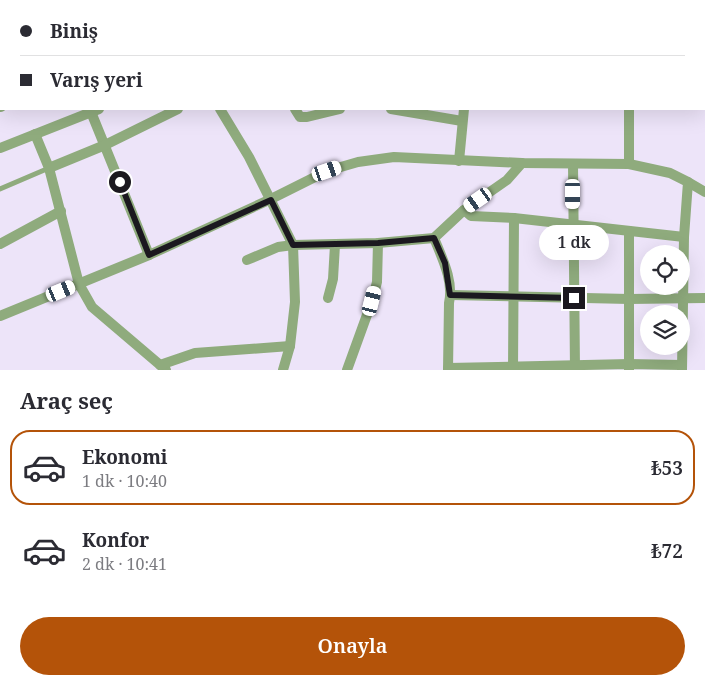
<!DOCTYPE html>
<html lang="tr">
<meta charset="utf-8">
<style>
:root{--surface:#fff;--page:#f7f7f7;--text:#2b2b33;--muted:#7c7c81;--line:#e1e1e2;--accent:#b45309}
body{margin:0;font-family:"Noto Serif",serif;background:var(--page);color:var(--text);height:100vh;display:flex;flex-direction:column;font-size:19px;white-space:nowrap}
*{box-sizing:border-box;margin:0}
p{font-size:16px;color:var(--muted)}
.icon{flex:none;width:28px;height:28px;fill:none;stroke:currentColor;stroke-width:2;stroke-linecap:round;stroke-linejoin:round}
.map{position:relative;height:370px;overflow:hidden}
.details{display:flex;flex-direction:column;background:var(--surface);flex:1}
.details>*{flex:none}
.top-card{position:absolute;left:0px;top:0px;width:705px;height:110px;box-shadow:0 5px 20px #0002;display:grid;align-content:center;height:110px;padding:0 20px;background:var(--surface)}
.controls{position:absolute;left:640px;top:245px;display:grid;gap:10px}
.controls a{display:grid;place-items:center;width:50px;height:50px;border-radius:50%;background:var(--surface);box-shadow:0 5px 20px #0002;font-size:25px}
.end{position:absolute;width:22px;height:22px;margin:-11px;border:6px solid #1b181f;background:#fff;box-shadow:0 0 0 2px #fff}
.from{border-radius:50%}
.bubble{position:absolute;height:35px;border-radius:18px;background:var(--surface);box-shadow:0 5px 20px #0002;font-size:16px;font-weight:600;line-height:35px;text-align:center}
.car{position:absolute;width:15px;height:30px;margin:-15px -8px;border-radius:6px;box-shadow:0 0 4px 1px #0007;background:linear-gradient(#fff 24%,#345 0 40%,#fff 0 76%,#345 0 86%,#fff 0)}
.top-card b{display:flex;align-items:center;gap:18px;height:48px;font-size:19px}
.top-card b+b{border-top:1px solid var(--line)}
.top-card i{width:12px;height:12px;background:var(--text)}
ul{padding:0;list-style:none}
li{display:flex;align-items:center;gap:15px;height:75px;margin:0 10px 8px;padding:0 10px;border:2px solid transparent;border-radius:20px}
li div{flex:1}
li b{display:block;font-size:19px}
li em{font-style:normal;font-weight:600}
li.selected{border-color:var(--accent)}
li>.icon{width:45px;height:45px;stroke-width:1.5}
h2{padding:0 20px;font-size:22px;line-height:60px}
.action{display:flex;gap:10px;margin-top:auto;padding:10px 20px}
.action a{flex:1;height:58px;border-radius:30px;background:var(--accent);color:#fff;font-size:20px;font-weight:600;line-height:58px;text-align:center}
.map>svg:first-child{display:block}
</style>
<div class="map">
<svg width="705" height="370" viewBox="0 0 705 370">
<rect width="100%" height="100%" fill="#ede4f9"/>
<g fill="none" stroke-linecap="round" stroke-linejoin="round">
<path stroke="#8fab7d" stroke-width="5" d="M 0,189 L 49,168"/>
<g stroke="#8fab7d" stroke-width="10">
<path d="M 7,0 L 7,1"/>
<path d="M 44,0 L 45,1"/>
<path d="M 157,0 L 157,1"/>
<path d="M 306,1 L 314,0"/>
<path d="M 479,1 L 479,0"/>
<path d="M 640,1 L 640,0"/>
<path d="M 704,89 L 705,89"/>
<path d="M 0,107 L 1,107"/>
<path d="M 220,109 L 249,157 L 293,245 L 295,302 L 290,346 L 283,370"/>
<path d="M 295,109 L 300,117 L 307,117 L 340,109"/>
<path d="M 391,109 L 462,121"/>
<path d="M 91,112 L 149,255"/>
<path d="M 35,134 L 49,168 L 79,284 L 92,307 L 166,370"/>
<path d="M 0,148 L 99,109"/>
<path d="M 459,161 L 464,109"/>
<path d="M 573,164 L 575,370"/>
<path d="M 629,164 L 629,109"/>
<path d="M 49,168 L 105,145 L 178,109"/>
<path d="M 688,182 L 705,192"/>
<path d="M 464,210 L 471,216 L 514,218 L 684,237"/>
<path d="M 629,231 L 629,369"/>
<path d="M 434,238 C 442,258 454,281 449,303 L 448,370"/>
<path d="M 0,244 L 61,211"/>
<path d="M 247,260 L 278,247 L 293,245 L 378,243 L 434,238 L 464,210 L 507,180 L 522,163"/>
<path d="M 451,295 L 629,299 L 705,298"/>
<path d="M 328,298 L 333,279 L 335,245"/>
<path d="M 0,316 L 149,255 L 271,199 L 327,171 L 358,162 L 394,157 L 522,163 L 629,164 L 670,173 L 688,182 L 684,237 L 682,370"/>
<path d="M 160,365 L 195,353 L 290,346"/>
<path d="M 448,368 L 629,364 L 682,365"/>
<path d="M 347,370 L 372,301 L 377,282 L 378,243"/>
<path d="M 513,370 L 514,218"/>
</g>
</g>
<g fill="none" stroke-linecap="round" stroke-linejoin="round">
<path stroke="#1b181f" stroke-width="6" d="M 120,182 L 149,255 L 271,200 L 293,245 L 378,243 L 434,238 L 445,263 L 450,295 L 574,298"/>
</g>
</svg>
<div class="controls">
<a><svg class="icon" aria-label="locate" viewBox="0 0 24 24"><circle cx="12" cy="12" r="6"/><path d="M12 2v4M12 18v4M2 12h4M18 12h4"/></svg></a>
<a><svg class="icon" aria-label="layers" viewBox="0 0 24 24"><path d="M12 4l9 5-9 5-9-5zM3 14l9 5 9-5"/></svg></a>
</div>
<i class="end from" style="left:120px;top:182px"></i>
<i class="end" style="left:574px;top:298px"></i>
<div class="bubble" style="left:539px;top:225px;width:70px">1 dk</div>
<i class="car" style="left:327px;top:171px;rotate:71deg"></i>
<i class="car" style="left:573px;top:194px;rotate:180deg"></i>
<i class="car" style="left:478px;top:200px;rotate:235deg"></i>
<i class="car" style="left:61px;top:291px;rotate:68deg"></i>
<i class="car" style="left:372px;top:301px;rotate:14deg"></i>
<div class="top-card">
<b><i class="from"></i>Biniş</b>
<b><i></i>Varış yeri</b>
</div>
</div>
<section class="details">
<h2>Araç seç</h2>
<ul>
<li class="selected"><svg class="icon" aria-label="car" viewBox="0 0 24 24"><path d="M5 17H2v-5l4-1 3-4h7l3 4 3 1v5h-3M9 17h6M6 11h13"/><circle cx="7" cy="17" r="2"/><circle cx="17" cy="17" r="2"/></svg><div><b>Ekonomi</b><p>1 dk · 10:40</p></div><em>₺53</em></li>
<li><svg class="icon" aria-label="car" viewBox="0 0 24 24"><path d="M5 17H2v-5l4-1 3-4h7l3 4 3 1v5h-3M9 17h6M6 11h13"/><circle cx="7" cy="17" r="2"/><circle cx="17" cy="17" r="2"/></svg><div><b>Konfor</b><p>2 dk · 10:41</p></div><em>₺72</em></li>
</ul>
<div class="action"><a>Onayla</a></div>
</section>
